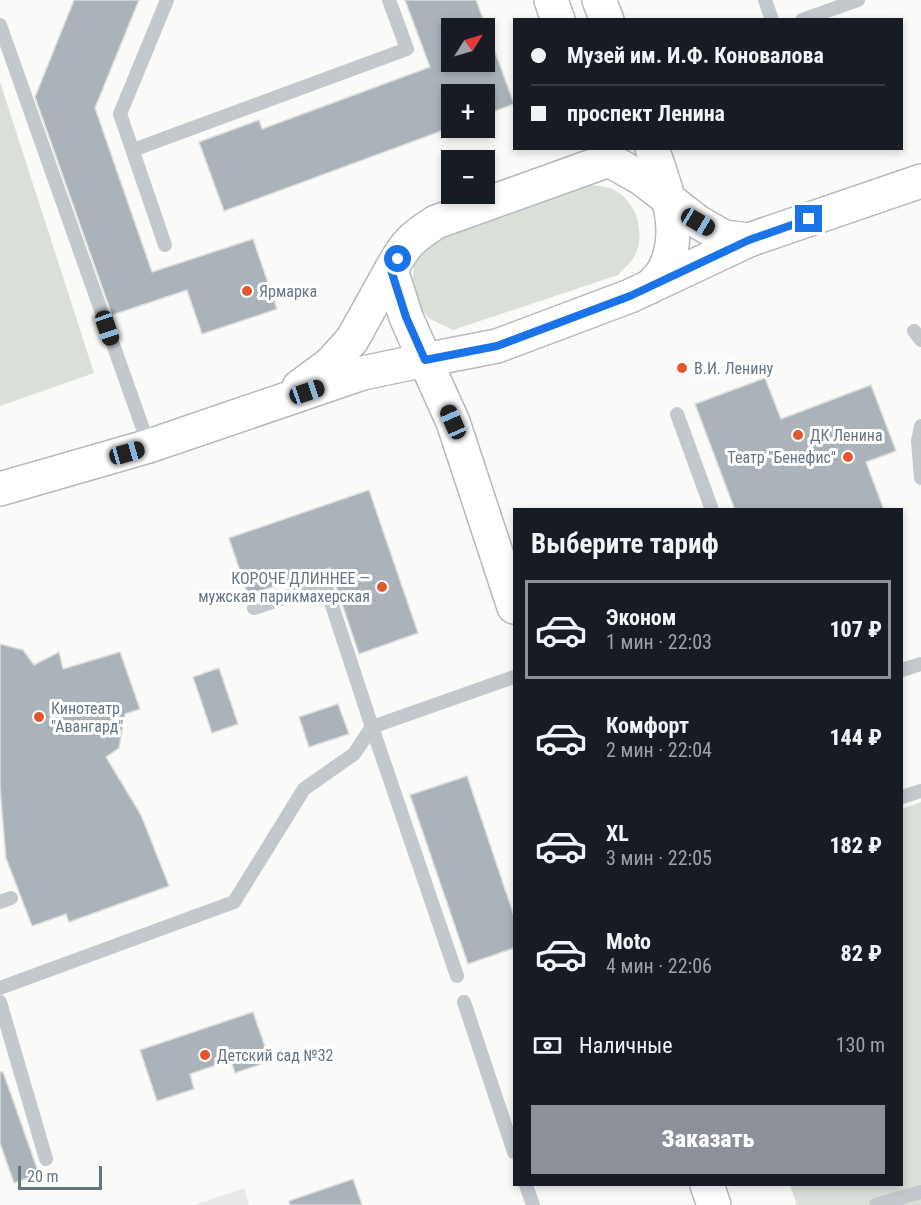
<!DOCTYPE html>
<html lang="ru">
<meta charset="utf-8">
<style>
:root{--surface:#171b24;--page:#242831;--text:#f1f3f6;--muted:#9ea1a6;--line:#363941;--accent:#8c9099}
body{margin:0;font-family:"Roboto Condensed",sans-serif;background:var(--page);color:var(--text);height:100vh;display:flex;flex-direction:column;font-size:22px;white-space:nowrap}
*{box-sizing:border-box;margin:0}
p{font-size:20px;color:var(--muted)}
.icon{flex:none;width:33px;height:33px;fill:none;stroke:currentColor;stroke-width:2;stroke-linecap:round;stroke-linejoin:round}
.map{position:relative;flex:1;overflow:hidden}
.panel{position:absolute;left:513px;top:508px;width:390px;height:678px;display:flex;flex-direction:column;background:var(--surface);border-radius:0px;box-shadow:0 3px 9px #0003}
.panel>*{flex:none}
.top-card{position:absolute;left:513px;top:18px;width:390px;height:132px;border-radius:0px;box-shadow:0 3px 9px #0003;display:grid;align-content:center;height:132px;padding:0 18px;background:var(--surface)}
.needle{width:39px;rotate:53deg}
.controls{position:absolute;left:441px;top:18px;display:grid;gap:12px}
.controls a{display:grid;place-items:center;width:54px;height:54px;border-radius:0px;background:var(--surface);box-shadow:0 3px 9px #0003;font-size:30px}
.scale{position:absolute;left:18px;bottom:15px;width:84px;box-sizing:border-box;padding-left:6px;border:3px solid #657683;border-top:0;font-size:16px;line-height:21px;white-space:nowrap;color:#657683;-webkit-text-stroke:4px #fff;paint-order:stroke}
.end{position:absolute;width:27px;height:27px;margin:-14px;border:8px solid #1a73e8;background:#fff;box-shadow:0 0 0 3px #fff}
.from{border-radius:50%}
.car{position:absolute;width:18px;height:36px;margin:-18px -9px;border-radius:8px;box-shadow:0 0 4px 2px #0007;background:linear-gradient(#222 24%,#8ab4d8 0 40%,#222 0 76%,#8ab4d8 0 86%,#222 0)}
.top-card b{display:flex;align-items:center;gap:21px;height:57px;font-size:22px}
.top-card b+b{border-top:2px solid var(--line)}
.top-card i{width:15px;height:15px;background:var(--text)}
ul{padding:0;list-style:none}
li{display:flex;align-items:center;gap:18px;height:99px;margin:0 12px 9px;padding:0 6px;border:3px solid transparent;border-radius:0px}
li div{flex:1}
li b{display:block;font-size:22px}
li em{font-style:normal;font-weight:800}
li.on{border-color:var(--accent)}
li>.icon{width:54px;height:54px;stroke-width:1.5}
h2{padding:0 18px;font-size:27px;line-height:72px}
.pay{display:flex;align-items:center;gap:15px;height:66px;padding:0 18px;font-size:22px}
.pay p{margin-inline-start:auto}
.button{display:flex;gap:12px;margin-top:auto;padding:12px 18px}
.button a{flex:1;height:69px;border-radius:0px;background:var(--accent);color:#fff;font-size:24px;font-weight:800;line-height:69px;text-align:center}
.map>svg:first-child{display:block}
</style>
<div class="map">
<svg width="921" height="1205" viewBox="0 0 921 1205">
<rect width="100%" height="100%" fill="#fafaf8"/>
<path fill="#e8e9e9" d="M 244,1188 L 249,1205 L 195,1205 Z"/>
<g fill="#dadfd7">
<path d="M 0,82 L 94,373 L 0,406 Z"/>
<path d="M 579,185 C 590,185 601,185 612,189 C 636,199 647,234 634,257 C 630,264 623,269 618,275 L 453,330 L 430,319 L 419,307 L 412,293 L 414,263 L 420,250 L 437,237 Z"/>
<path d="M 921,802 L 921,1205 L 797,1205 L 790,1185 L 902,1185 L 902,809 Z"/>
</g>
<g fill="#aab3b9" stroke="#dcdcda" stroke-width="1.5" fill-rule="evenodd">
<path d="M 74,0 L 139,0 L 95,108 L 152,272 L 253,239 L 277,309 L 202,334 L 187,290 L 112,315 L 35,97 Z"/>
<path d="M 405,0 L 476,0 L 514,104 L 484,115 L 484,94 L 452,94 L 452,127 L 224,211 L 199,142 L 259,120 L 262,129 L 430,67 ZM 452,28 L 484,28 L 484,62 L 452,62 Z"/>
<path d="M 765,378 L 781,419 L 871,385 L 896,451 L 866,462 L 884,510 L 735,510 L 695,404 Z"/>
<path d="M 369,490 L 418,633 L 359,654 L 330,568 L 248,595 L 229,538 Z"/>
<path d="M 0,644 L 23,650 L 34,665 L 59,652 L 63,669 L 120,652 L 140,709 L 125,714 L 119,748 L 106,757 L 141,815 L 169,886 L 69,922 L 66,914 L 32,926 L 6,858 L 0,788 Z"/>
<path d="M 219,668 L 238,724 L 212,733 L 193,677 Z"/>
<path d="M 338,704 L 349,734 L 309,747 L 299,717 Z"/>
<path d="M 467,776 L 514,916 L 514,948 L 468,964 L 410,795 Z"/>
<path d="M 253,1012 L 270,1061 L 235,1073 L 231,1060 L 190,1074 L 194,1089 L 157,1101 L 140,1050 Z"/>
<path d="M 0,1072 L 3,1072 L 39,1174 L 14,1183 L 0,1143 Z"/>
<path d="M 353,1179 L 362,1205 L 290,1205 L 289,1201 Z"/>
</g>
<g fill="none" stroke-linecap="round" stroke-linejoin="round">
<defs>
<g id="secondary">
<path d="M 299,387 L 330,364 L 352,340 L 391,270"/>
<path d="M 0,489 L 149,446 L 363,373 L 425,360 L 453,422 L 514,607"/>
<path d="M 707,1185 L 714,1205"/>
</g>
<g id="primary">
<path d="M 551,0 L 558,20"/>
<path d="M 599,0 L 607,20"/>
<path d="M 609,160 L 436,222 C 411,238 405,244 391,270 L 406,317 L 425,360 L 497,346 L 630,296 L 749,240 L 921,181"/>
<path d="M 609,160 L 641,178 L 698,222 L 724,237 L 749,240"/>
<path d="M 650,287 C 655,281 662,275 665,268 C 684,229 665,187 652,148"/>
</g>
</defs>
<use href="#secondary" stroke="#b3babf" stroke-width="36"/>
<use href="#primary" stroke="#b5babe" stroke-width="36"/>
<g stroke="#c3c8cc" stroke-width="14">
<path d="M 765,0 L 772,20"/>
<path d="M 802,20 L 858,0"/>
<path d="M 0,25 L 149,446"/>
<path d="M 133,150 L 407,49 L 389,0"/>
<path d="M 165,245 L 120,114 L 167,0"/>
<path d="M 914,331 L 921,340"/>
<path d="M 677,414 L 712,510"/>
<path d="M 921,426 L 918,441 L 921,478"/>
<path d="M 254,608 L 325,584 L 372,727 L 514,677"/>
<path d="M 902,670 L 921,664"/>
<path d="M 372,727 L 457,976"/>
<path d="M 902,797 L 921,791"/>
<path d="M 0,902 L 11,898"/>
<path d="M 0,988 L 234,902 L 304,789 L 354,754 L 372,727"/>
<path d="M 0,1002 L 46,1159"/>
<path d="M 464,1002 L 514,1152"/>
<path d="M 526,1185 L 533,1205"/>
<path d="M 876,1205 L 921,1192"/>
</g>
<use href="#secondary" stroke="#fff" stroke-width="33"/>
<use href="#primary" stroke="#fff" stroke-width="33"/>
</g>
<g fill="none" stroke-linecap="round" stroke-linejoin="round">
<path stroke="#1a73e8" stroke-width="8" d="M 398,259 L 391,270 L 406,317 L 425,360 L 497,346 L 630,296 L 749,240 L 809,219"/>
</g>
<g fill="#e4572e" stroke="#fff" stroke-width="2">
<circle cx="247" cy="291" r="6"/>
<circle cx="682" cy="368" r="6"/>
<circle cx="798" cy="435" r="6"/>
<circle cx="848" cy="457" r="6"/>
<circle cx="382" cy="587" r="6"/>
<circle cx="39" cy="717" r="6"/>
<circle cx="205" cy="1055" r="6"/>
</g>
<g text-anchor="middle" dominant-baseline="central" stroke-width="6" stroke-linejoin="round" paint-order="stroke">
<g font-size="16" fill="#657683" stroke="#fff" text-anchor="start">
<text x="259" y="291">Ярмарка</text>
<text x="694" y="368">В.И. Ленину</text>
<text x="810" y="435">ДК Ленина</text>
<text x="836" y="457" text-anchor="end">Театр "Бенефис"</text>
<text x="370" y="578" text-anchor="end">КОРОЧЕ ДЛИННЕЕ —<tspan x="370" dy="18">мужская парикмахерская</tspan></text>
<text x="51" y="708">Кинотеатр<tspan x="51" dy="18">"Авангард"</tspan></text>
<text x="217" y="1055">Детский сад №32</text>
</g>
</g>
</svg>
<div class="controls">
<a><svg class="needle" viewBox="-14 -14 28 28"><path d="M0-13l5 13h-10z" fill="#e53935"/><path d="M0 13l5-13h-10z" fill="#9ea1a6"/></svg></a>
<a>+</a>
<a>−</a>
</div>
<div class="scale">20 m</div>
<i class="end from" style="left:398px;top:259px"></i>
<i class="end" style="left:809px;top:219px"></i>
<i class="car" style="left:698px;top:222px;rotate:120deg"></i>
<i class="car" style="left:107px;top:328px;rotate:161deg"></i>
<i class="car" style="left:307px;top:392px;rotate:71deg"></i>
<i class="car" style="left:453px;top:422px;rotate:336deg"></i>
<i class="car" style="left:127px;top:453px;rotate:74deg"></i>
<div class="top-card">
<b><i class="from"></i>Музей им. И.Ф. Коновалова</b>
<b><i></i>проспект Ленина</b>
</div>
<section class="panel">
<h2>Выберите тариф</h2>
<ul>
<li class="on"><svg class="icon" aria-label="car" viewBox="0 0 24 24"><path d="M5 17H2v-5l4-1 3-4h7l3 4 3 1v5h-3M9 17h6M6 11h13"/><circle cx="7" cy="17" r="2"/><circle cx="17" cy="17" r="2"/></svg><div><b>Эконом</b><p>1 мин · 22:03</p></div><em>107 ₽</em></li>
<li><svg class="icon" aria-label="car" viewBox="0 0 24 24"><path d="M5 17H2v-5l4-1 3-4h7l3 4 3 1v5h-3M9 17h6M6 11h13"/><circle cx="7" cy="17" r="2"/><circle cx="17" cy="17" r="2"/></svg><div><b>Комфорт</b><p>2 мин · 22:04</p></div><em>144 ₽</em></li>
<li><svg class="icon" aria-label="car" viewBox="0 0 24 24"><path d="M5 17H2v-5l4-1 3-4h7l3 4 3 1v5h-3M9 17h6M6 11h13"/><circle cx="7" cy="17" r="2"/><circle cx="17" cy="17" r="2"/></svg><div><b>XL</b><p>3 мин · 22:05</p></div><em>182 ₽</em></li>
<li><svg class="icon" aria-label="car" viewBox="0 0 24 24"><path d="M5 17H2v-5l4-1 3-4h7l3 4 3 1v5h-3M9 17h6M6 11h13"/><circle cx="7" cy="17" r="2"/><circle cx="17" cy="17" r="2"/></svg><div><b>Moto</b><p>4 мин · 22:06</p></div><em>82 ₽</em></li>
</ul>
<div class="pay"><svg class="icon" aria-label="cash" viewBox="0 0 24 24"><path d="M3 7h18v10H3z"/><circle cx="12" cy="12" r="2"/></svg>Наличные<p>130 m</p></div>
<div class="button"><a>Заказать</a></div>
</section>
</div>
